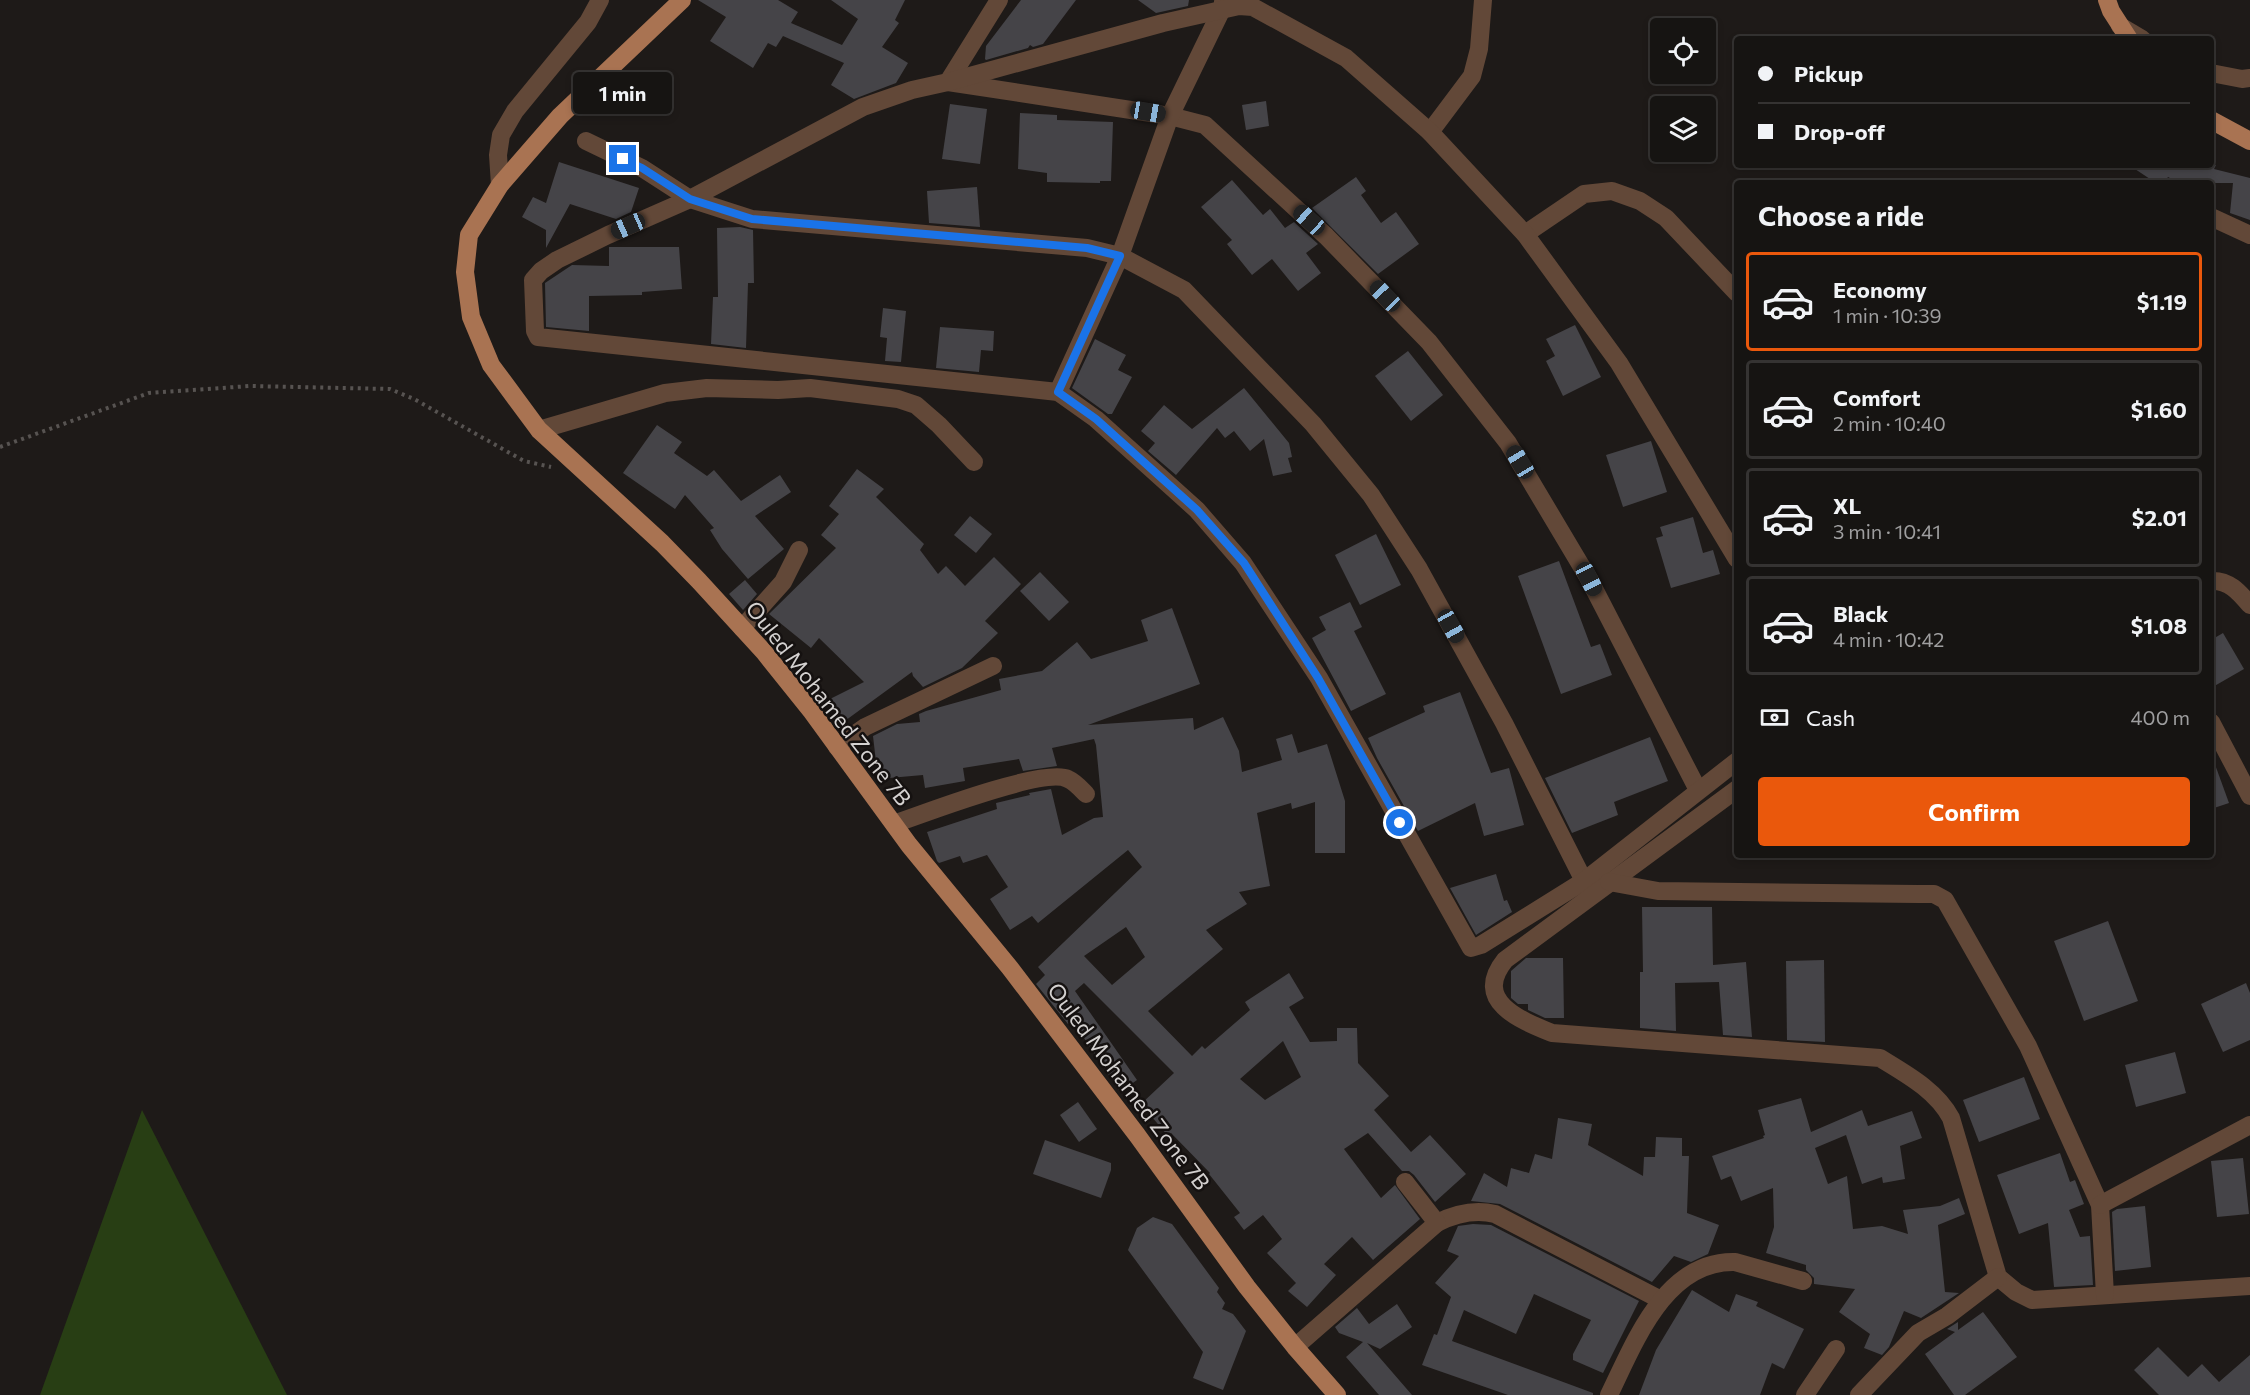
<!DOCTYPE html>
<meta charset="utf-8">
<style>
:root{--surface:#161412;--page:#232120;--text:#f1f3f6;--muted:#9e9e9f;--line:#353332;--accent:#ea580c}
body{margin:0;font-family:Commissioner,sans-serif;background:var(--page);color:var(--text);height:100vh;display:flex;flex-direction:column;font-size:22px;white-space:nowrap}
*{box-sizing:border-box;margin:0}
p{font-size:20px;color:var(--muted)}
.icon{flex:none;width:33px;height:33px;fill:none;stroke:currentColor;stroke-width:2;stroke-linecap:round;stroke-linejoin:round}
.map{position:relative;flex:1;overflow:hidden}
.sheet{position:absolute;left:1734px;top:180px;width:480px;height:678px;display:flex;flex-direction:column;background:var(--surface);border-radius:6px;box-shadow:0 3px 9px #0003,0 0 0 2px var(--line)}
.sheet>*{flex:none}
.banner{position:absolute;left:1734px;top:36px;width:480px;height:132px;border-radius:6px;box-shadow:0 3px 9px #0003,0 0 0 2px var(--line);display:grid;align-content:center;height:132px;padding:0 24px;background:var(--surface)}
.buttons{position:absolute;left:1650px;top:18px;display:grid;gap:12px}
.buttons a{display:grid;place-items:center;width:66px;height:66px;border-radius:6px;background:var(--surface);box-shadow:0 3px 9px #0003,0 0 0 2px var(--line);font-size:30px}
.end{position:absolute;width:27px;height:27px;margin:-14px;border:8px solid #1a73e8;background:#fff;box-shadow:0 0 0 3px #fff}
.from{border-radius:50%}
.bubble{position:absolute;height:42px;border-radius:6px;background:var(--surface);box-shadow:0 3px 9px #0003,0 0 0 2px var(--line);font-size:20px;font-weight:700;line-height:42px;text-align:center}
.car{position:absolute;width:18px;height:36px;margin:-18px -9px;border-radius:8px;box-shadow:0 0 4px 2px #0007;background:linear-gradient(#222 24%,#8ab4d8 0 40%,#222 0 76%,#8ab4d8 0 86%,#222 0)}
.banner b{display:flex;align-items:center;gap:21px;height:57px;font-size:22px}
.banner b+b{border-top:2px solid var(--line)}
.banner i{width:15px;height:15px;background:var(--text)}
ul{padding:0;list-style:none}
li{display:flex;align-items:center;gap:18px;height:99px;margin:0 12px 9px;padding:0 12px;border:3px solid var(--line);border-radius:6px}
li div{flex:1}
li b{display:block;font-size:22px}
li em{font-style:normal;font-weight:700}
li.current{border-color:var(--accent)}
li>.icon{width:54px;height:54px;stroke-width:1.5}
h2{padding:0 24px;font-size:27px;line-height:72px}
.pay{display:flex;align-items:center;gap:15px;height:66px;padding:0 24px;font-size:22px}
.pay p{margin-inline-start:auto}
.button{display:flex;gap:12px;margin-top:auto;padding:12px 24px}
.button a{flex:1;height:69px;border-radius:6px;background:var(--accent);color:#fff;font-size:24px;font-weight:700;line-height:69px;text-align:center}
.map>svg:first-child{display:block}
</style>
<div class="map">
<svg width="2250" height="1395" viewBox="0 0 2250 1395">
<rect width="100%" height="100%" fill="#1e1a18"/>
<path fill="#283e14" d="M 142,1110 L 287,1395 L 40,1395 Z"/>
<g fill="#454448" fill-rule="evenodd">
<path d="M 698,0 L 778,0 L 798,12 L 791,23 L 842,45 L 858,19 L 831,0 L 905,0 L 895,20 L 899,23 L 882,47 L 908,63 L 896,83 L 854,99 L 831,85 L 844,63 L 783,36 L 776,47 L 768,43 L 753,68 L 710,41 L 726,17 Z"/>
<path d="M 1021,0 L 1076,0 L 1043,44 L 1033,47 L 1030,45 L 1028,48 L 986,60 L 985,59 L 986,46 Z"/>
<path d="M 1138,0 L 1189,0 L 1188,6 L 1156,13 Z"/>
<path d="M 1266,101 L 1269,126 L 1246,130 L 1242,105 Z"/>
<path d="M 950,104 L 987,109 L 980,164 L 942,159 Z"/>
<path d="M 1020,113 L 1057,115 L 1057,120 L 1113,122 L 1111,181 L 1100,181 L 1100,183 L 1047,182 L 1047,173 L 1018,169 Z"/>
<path d="M 559,162 L 639,188 L 631,212 L 616,219 L 570,204 L 546,248 L 546,230 L 522,217 L 533,197 L 546,203 Z"/>
<path d="M 2129,165 L 2216,165 L 2214,169 L 2250,178 L 2250,220 L 2230,213 L 2233,183 L 2180,183 L 2168,177 L 2164,183 L 2156,183 Z"/>
<path d="M 1356,177 L 1366,191 L 1361,195 L 1381,223 L 1396,212 L 1419,244 L 1378,274 L 1312,208 Z"/>
<path d="M 1232,180 L 1263,215 L 1270,209 L 1285,228 L 1294,222 L 1318,244 L 1306,253 L 1321,273 L 1298,291 L 1272,259 L 1252,275 L 1227,244 L 1232,240 L 1201,207 Z"/>
<path d="M 977,187 L 980,227 L 929,223 L 927,191 Z"/>
<path d="M 740,227 L 753,230 L 754,283 L 748,283 L 746,348 L 711,344 L 713,297 L 718,297 L 717,228 Z"/>
<path d="M 609,247 L 679,247 L 682,289 L 642,292 L 642,295 L 589,296 L 589,331 L 546,327 L 545,283 L 572,265 L 609,266 Z"/>
<path d="M 883,308 L 906,311 L 901,362 L 885,361 L 887,338 L 880,337 Z"/>
<path d="M 1575,325 L 1601,377 L 1563,396 L 1546,361 L 1555,356 L 1546,339 Z"/>
<path d="M 940,327 L 994,331 L 993,351 L 981,350 L 979,372 L 936,368 Z"/>
<path d="M 1095,339 L 1126,355 L 1118,370 L 1132,377 L 1112,414 L 1108,414 L 1072,388 Z"/>
<path d="M 1408,351 L 1443,395 L 1411,421 L 1375,376 Z"/>
<path d="M 1244,388 L 1289,443 L 1292,457 L 1288,458 L 1292,472 L 1273,476 L 1264,439 L 1250,451 L 1234,431 L 1225,438 L 1217,428 L 1176,475 L 1148,451 L 1155,443 L 1141,431 L 1164,405 L 1192,429 Z"/>
<path d="M 657,425 L 682,442 L 674,453 L 707,476 L 714,470 L 741,501 L 780,475 L 791,492 L 755,516 L 784,549 L 748,579 L 722,549 L 710,530 L 714,528 L 685,495 L 675,509 L 623,473 Z"/>
<path d="M 1651,441 L 1667,492 L 1623,507 L 1606,455 Z"/>
<path d="M 857,469 L 884,489 L 876,497 L 924,544 L 920,550 L 938,574 L 946,566 L 965,586 L 994,557 L 1021,584 L 985,621 L 998,633 L 962,668 L 923,687 L 913,676 L 912,672 L 842,723 L 835,723 L 824,702 L 864,682 L 819,638 L 811,648 L 769,614 L 836,548 L 821,535 L 839,514 L 829,506 Z"/>
<path d="M 970,516 L 992,534 L 976,553 L 954,535 Z"/>
<path d="M 1693,517 L 1703,553 L 1713,550 L 1720,574 L 1671,588 L 1656,538 L 1663,536 L 1660,527 Z"/>
<path d="M 1376,534 L 1401,585 L 1360,605 L 1335,555 Z"/>
<path d="M 1559,561 L 1591,647 L 1600,644 L 1612,675 L 1561,694 L 1518,576 Z"/>
<path d="M 1040,572 L 1069,602 L 1049,621 L 1020,591 Z"/>
<path d="M 745,580 L 757,594 L 743,610 L 729,594 Z"/>
<path d="M 1350,602 L 1362,627 L 1354,631 L 1386,694 L 1351,711 L 1312,638 L 1326,630 L 1319,617 Z"/>
<path d="M 1172,608 L 1200,684 L 1088,725 L 1193,718 L 1194,730 L 1223,717 L 1239,751 L 1242,772 L 1282,760 L 1276,739 L 1292,734 L 1298,753 L 1327,744 L 1345,801 L 1345,853 L 1315,853 L 1315,802 L 1292,809 L 1291,803 L 1257,813 L 1270,886 L 1239,892 L 1247,904 L 1206,930 L 1223,949 L 1148,1011 L 1192,1056 L 1202,1046 L 1205,1049 L 1250,1010 L 1245,1002 L 1289,973 L 1304,998 L 1289,1007 L 1310,1042 L 1337,1041 L 1337,1028 L 1357,1028 L 1358,1063 L 1389,1096 L 1374,1110 L 1411,1152 L 1430,1135 L 1466,1174 L 1435,1202 L 1414,1175 L 1409,1171 L 1402,1171 L 1368,1133 L 1344,1149 L 1381,1198 L 1395,1185 L 1420,1219 L 1373,1260 L 1352,1237 L 1324,1264 L 1336,1275 L 1307,1307 L 1288,1291 L 1296,1283 L 1267,1253 L 1282,1239 L 1263,1215 L 1244,1230 L 1234,1217 L 1240,1213 L 1209,1174 L 1210,1173 L 1171,1133 L 1168,1136 L 1141,1104 L 1174,1073 L 1084,983 L 1075,991 L 1137,1080 L 1120,1092 L 1072,1020 L 1068,1024 L 1036,984 L 1045,975 L 1038,967 L 1142,867 L 1128,850 L 1038,923 L 1032,916 L 1010,930 L 990,899 L 1008,887 L 987,855 L 963,863 L 960,856 L 939,863 L 937,861 L 927,832 L 997,809 L 996,803 L 1030,795 L 1029,793 L 1051,789 L 1062,835 L 1094,818 L 1103,817 L 1096,745 L 1094,739 L 1052,748 L 1057,766 L 1023,771 L 1019,759 L 963,768 L 965,781 L 925,788 L 923,775 L 878,779 L 873,736 L 897,724 L 920,722 L 919,714 L 926,711 L 1001,690 L 999,679 L 1042,671 L 1077,642 L 1091,659 L 1148,641 L 1141,620 ZM 1126,927 L 1145,957 L 1112,985 L 1084,956 ZM 1283,1041 L 1301,1077 L 1265,1100 L 1240,1079 Z"/>
<path d="M 2223,633 L 2244,669 L 2211,688 L 2211,640 Z"/>
<path d="M 1460,692 L 1491,773 L 1509,768 L 1524,825 L 1484,836 L 1475,803 L 1418,831 L 1377,758 L 1368,738 L 1425,712 L 1423,706 Z"/>
<path d="M 1650,737 L 1668,781 L 1614,802 L 1618,815 L 1572,833 L 1545,778 Z"/>
<path d="M 2211,759 L 2213,759 L 2229,803 L 2211,809 Z"/>
<path d="M 1496,874 L 1504,901 L 1507,900 L 1512,912 L 1476,935 L 1450,888 Z"/>
<path d="M 1642,907 L 1712,907 L 1713,965 L 1746,962 L 1752,1037 L 1723,1035 L 1719,982 L 1675,983 L 1676,1031 L 1640,1028 L 1640,972 L 1643,972 Z"/>
<path d="M 2108,921 L 2138,1001 L 2084,1021 L 2054,941 Z"/>
<path d="M 1526,958 L 1563,958 L 1564,1018 L 1545,1018 L 1528,1010 L 1528,1004 L 1518,1004 L 1511,998 L 1511,971 Z"/>
<path d="M 1824,960 L 1825,1042 L 1787,1040 L 1786,961 Z"/>
<path d="M 2246,983 L 2250,993 L 2250,1040 L 2223,1052 L 2201,1004 Z"/>
<path d="M 2175,1052 L 2186,1093 L 2136,1107 L 2125,1065 Z"/>
<path d="M 2024,1077 L 2040,1119 L 1979,1142 L 1963,1100 Z"/>
<path d="M 1801,1098 L 1811,1132 L 1862,1110 L 1868,1126 L 1912,1111 L 1922,1138 L 1900,1146 L 1905,1179 L 1883,1183 L 1882,1177 L 1862,1184 L 1846,1135 L 1815,1148 L 1828,1184 L 1847,1176 L 1853,1229 L 1882,1226 L 1908,1234 L 1903,1210 L 1940,1206 L 1959,1198 L 1965,1214 L 1938,1225 L 1945,1292 L 1959,1293 L 1921,1318 L 1904,1311 L 1889,1347 L 1882,1355 L 1864,1348 L 1870,1334 L 1839,1312 L 1855,1289 L 1814,1284 L 1814,1278 L 1806,1270 L 1806,1265 L 1766,1253 L 1774,1227 L 1773,1188 L 1741,1201 L 1731,1176 L 1721,1180 L 1712,1156 L 1764,1138 L 1763,1136 L 1765,1135 L 1758,1110 Z"/>
<path d="M 1078,1102 L 1097,1129 L 1079,1142 L 1060,1115 Z"/>
<path d="M 1558,1118 L 1592,1124 L 1588,1145 L 1643,1176 L 1644,1157 L 1655,1157 L 1656,1137 L 1682,1138 L 1682,1156 L 1689,1156 L 1687,1213 L 1719,1225 L 1708,1254 L 1691,1262 L 1674,1256 L 1652,1282 L 1500,1204 L 1471,1201 L 1484,1173 L 1507,1187 L 1511,1168 L 1529,1173 L 1535,1154 L 1552,1159 Z"/>
<path d="M 1045,1140 L 1111,1163 L 1111,1170 L 1101,1198 L 1033,1174 Z"/>
<path d="M 2060,1153 L 2070,1182 L 2075,1180 L 2084,1204 L 2069,1210 L 2080,1237 L 2090,1236 L 2093,1285 L 2054,1287 L 2048,1223 L 2019,1234 L 1997,1175 Z"/>
<path d="M 2243,1158 L 2249,1214 L 2217,1217 L 2211,1161 Z"/>
<path d="M 2145,1206 L 2151,1267 L 2115,1271 L 2112,1212 L 2117,1209 Z"/>
<path d="M 1153,1217 L 1172,1224 L 1219,1288 L 1217,1292 L 1225,1303 L 1222,1309 L 1233,1314 L 1246,1331 L 1223,1390 L 1193,1378 L 1203,1352 L 1128,1250 L 1137,1228 Z"/>
<path d="M 1473,1224 L 1491,1225 L 1639,1301 L 1603,1373 L 1573,1360 L 1573,1354 L 1591,1320 L 1534,1294 L 1516,1334 L 1464,1310 L 1452,1341 L 1593,1393 L 1593,1395 L 1508,1395 L 1422,1365 L 1434,1334 L 1437,1335 L 1451,1297 L 1435,1283 L 1459,1256 L 1447,1251 L 1458,1226 Z"/>
<path d="M 1692,1290 L 1729,1312 L 1736,1294 L 1758,1302 L 1756,1306 L 1804,1329 L 1784,1369 L 1772,1363 L 1760,1395 L 1639,1395 L 1656,1350 Z"/>
<path d="M 1397,1304 L 1412,1327 L 1380,1349 L 1367,1343 L 1412,1395 L 1379,1395 L 1346,1357 L 1363,1342 L 1339,1333 L 1335,1327 L 1357,1308 L 1369,1324 Z"/>
<path d="M 1983,1312 L 2017,1357 L 1965,1395 L 1954,1395 L 1925,1354 L 1955,1332 L 1947,1329 L 1958,1322 L 1958,1330 Z"/>
<path d="M 2158,1347 L 2188,1377 L 2202,1364 L 2219,1382 L 2250,1355 L 2250,1395 L 2159,1395 L 2134,1370 Z"/>
</g>
<g fill="none" stroke-linecap="round" stroke-linejoin="round">
<path stroke="#575351" stroke-width="4" stroke-dasharray="3 4.5" stroke-linecap="butt" d="M 0,447 L 149,393 L 250,386 L 390,389 L 414,399 L 524,461 L 551,467"/>
<g stroke="#624838" stroke-width="18">
<path d="M 999,0 L 948,82 L 1170,116 L 1205,125 L 1326,236 L 1429,342 L 1508,443 L 1589,579 L 1698,790"/>
<path d="M 2120,26 L 2142,39"/>
<path d="M 2211,73 L 2242,79 L 2250,78"/>
<path d="M 1430,132 L 1472,76 L 1479,49 L 1483,0"/>
<path d="M 586,141 L 642,168 L 690,199 L 752,219 L 1087,248 L 1120,256 L 1184,290 L 1313,424 L 1371,495 L 1419,569 L 1504,723 L 1584,881"/>
<path d="M 500,185 L 498,155 L 501,135 L 515,111 L 588,22 L 600,0"/>
<path d="M 2211,217 L 2250,235"/>
<path d="M 1525,234 L 1584,194 L 1612,191 L 1640,201 L 1666,218 L 1737,293"/>
<path d="M 1058,392 L 1120,256 L 1170,116 L 1222,9 L 1223,2"/>
<path d="M 539,430 L 665,393 L 707,388 L 778,390 L 810,388 L 898,399 L 916,405 L 939,425 L 974,462"/>
<path d="M 1737,559 L 1619,363 L 1525,234 L 1430,132 L 1346,58 L 1253,7 L 1239,6 L 1163,23 L 948,82 L 912,90 L 863,107 L 690,199 L 608,235 L 557,260 L 541,271 L 533,280 L 535,331 L 538,337 L 1058,392 L 1096,419 L 1197,510 L 1243,563 L 1319,678 L 1471,948 L 1481,945 L 1584,881 L 1737,761"/>
<path d="M 2211,581 C 2229,580 2239,592 2250,605"/>
<path d="M 742,628 L 783,582 L 799,550"/>
<path d="M 2211,722 L 2250,796"/>
<path d="M 837,747 L 865,727 L 993,666"/>
<path d="M 1737,789 L 1505,960 C 1472,1001 1520,1020 1552,1033 L 1880,1058 C 1906,1074 1936,1090 1951,1118 L 1998,1277 L 2016,1292 L 2032,1300 L 2250,1286"/>
<path d="M 894,824 C 922,814 1045,767 1068,779 C 1075,782 1081,789 1086,794"/>
<path d="M 1609,882 L 1658,891 L 1918,894 L 1934,894 L 1945,900 L 2028,1046 L 2100,1205 L 2105,1295"/>
<path d="M 2100,1205 L 2250,1125"/>
<path d="M 1437,1223 C 1455,1214 1474,1209 1495,1214 L 1661,1300"/>
<path d="M 1295,1347 L 1437,1223 L 1405,1182"/>
<path d="M 1609,1395 C 1634,1344 1665,1260 1735,1262 L 1803,1281"/>
<path d="M 1805,1395 L 1836,1349"/>
<path d="M 1859,1395 L 1918,1333 L 1947,1316 L 1998,1277"/>
</g>
<g stroke="#a97352" stroke-width="18">
<path d="M 682,0 L 560,116 L 500,185 L 469,235 L 465,272 L 471,317 L 491,365 L 539,430 L 662,543 L 699,581 L 764,652 L 812,712 L 909,845 L 1010,968 L 1137,1135 L 1247,1287 L 1295,1347 L 1337,1395"/>
<path d="M 2107,0 L 2111,11 L 2129,39"/>
<path d="M 2211,120 L 2250,141"/>
</g>
</g>
<g fill="none" stroke-linecap="round" stroke-linejoin="round">
<path stroke="#1a73e8" stroke-width="8" d="M 623,159 L 642,168 L 690,199 L 752,219 L 1087,248 L 1120,256 L 1058,392 L 1096,419 L 1197,510 L 1244,563 L 1318,678 L 1400,823"/>
</g>
<g text-anchor="middle" dominant-baseline="central" stroke-width="5" stroke-linejoin="round" paint-order="stroke">
<g font-size="22" fill="#d4d1d0" stroke="#151110">
<text transform="translate(829 703) rotate(52)">Ouled Mohamed Zone 7B</text>
<text transform="translate(1129 1086) rotate(53)">Ouled Mohamed Zone 7B</text>
</g>
</g>
</svg>
<div class="buttons">
<a><svg class="icon" aria-label="locate" viewBox="0 0 24 24"><circle cx="12" cy="12" r="6"/><path d="M12 2v4M12 18v4M2 12h4M18 12h4"/></svg></a>
<a><svg class="icon" aria-label="layers" viewBox="0 0 24 24"><path d="M12 4l9 5-9 5-9-5zM3 14l9 5 9-5"/></svg></a>
</div>
<i class="end from" style="left:1400px;top:823px"></i>
<i class="end" style="left:623px;top:159px"></i>
<div class="bubble" style="left:573px;top:72px;width:99px">1 min</div>
<i class="car" style="left:1148px;top:112px;rotate:99deg"></i>
<i class="car" style="left:1309px;top:220px;rotate:312deg"></i>
<i class="car" style="left:628px;top:226px;rotate:246deg"></i>
<i class="car" style="left:1385px;top:296px;rotate:316deg"></i>
<i class="car" style="left:1520px;top:462px;rotate:329deg"></i>
<i class="car" style="left:1589px;top:579px;rotate:153deg"></i>
<i class="car" style="left:1451px;top:626px;rotate:151deg"></i>
<div class="banner">
<b><i class="from"></i>Pickup</b>
<b><i></i>Drop-off</b>
</div>
<section class="sheet">
<h2>Choose a ride</h2>
<ul>
<li class="current"><svg class="icon" aria-label="car" viewBox="0 0 24 24"><path d="M5 17H2v-5l4-1 3-4h7l3 4 3 1v5h-3M9 17h6M6 11h13"/><circle cx="7" cy="17" r="2"/><circle cx="17" cy="17" r="2"/></svg><div><b>Economy</b><p>1 min · 10:39</p></div><em>$1.19</em></li>
<li><svg class="icon" aria-label="car" viewBox="0 0 24 24"><path d="M5 17H2v-5l4-1 3-4h7l3 4 3 1v5h-3M9 17h6M6 11h13"/><circle cx="7" cy="17" r="2"/><circle cx="17" cy="17" r="2"/></svg><div><b>Comfort</b><p>2 min · 10:40</p></div><em>$1.60</em></li>
<li><svg class="icon" aria-label="car" viewBox="0 0 24 24"><path d="M5 17H2v-5l4-1 3-4h7l3 4 3 1v5h-3M9 17h6M6 11h13"/><circle cx="7" cy="17" r="2"/><circle cx="17" cy="17" r="2"/></svg><div><b>XL</b><p>3 min · 10:41</p></div><em>$2.01</em></li>
<li><svg class="icon" aria-label="car" viewBox="0 0 24 24"><path d="M5 17H2v-5l4-1 3-4h7l3 4 3 1v5h-3M9 17h6M6 11h13"/><circle cx="7" cy="17" r="2"/><circle cx="17" cy="17" r="2"/></svg><div><b>Black</b><p>4 min · 10:42</p></div><em>$1.08</em></li>
</ul>
<div class="pay"><svg class="icon" aria-label="cash" viewBox="0 0 24 24"><path d="M3 7h18v10H3z"/><circle cx="12" cy="12" r="2"/></svg>Cash<p>400 m</p></div>
<div class="button"><a>Confirm</a></div>
</section>
</div>
